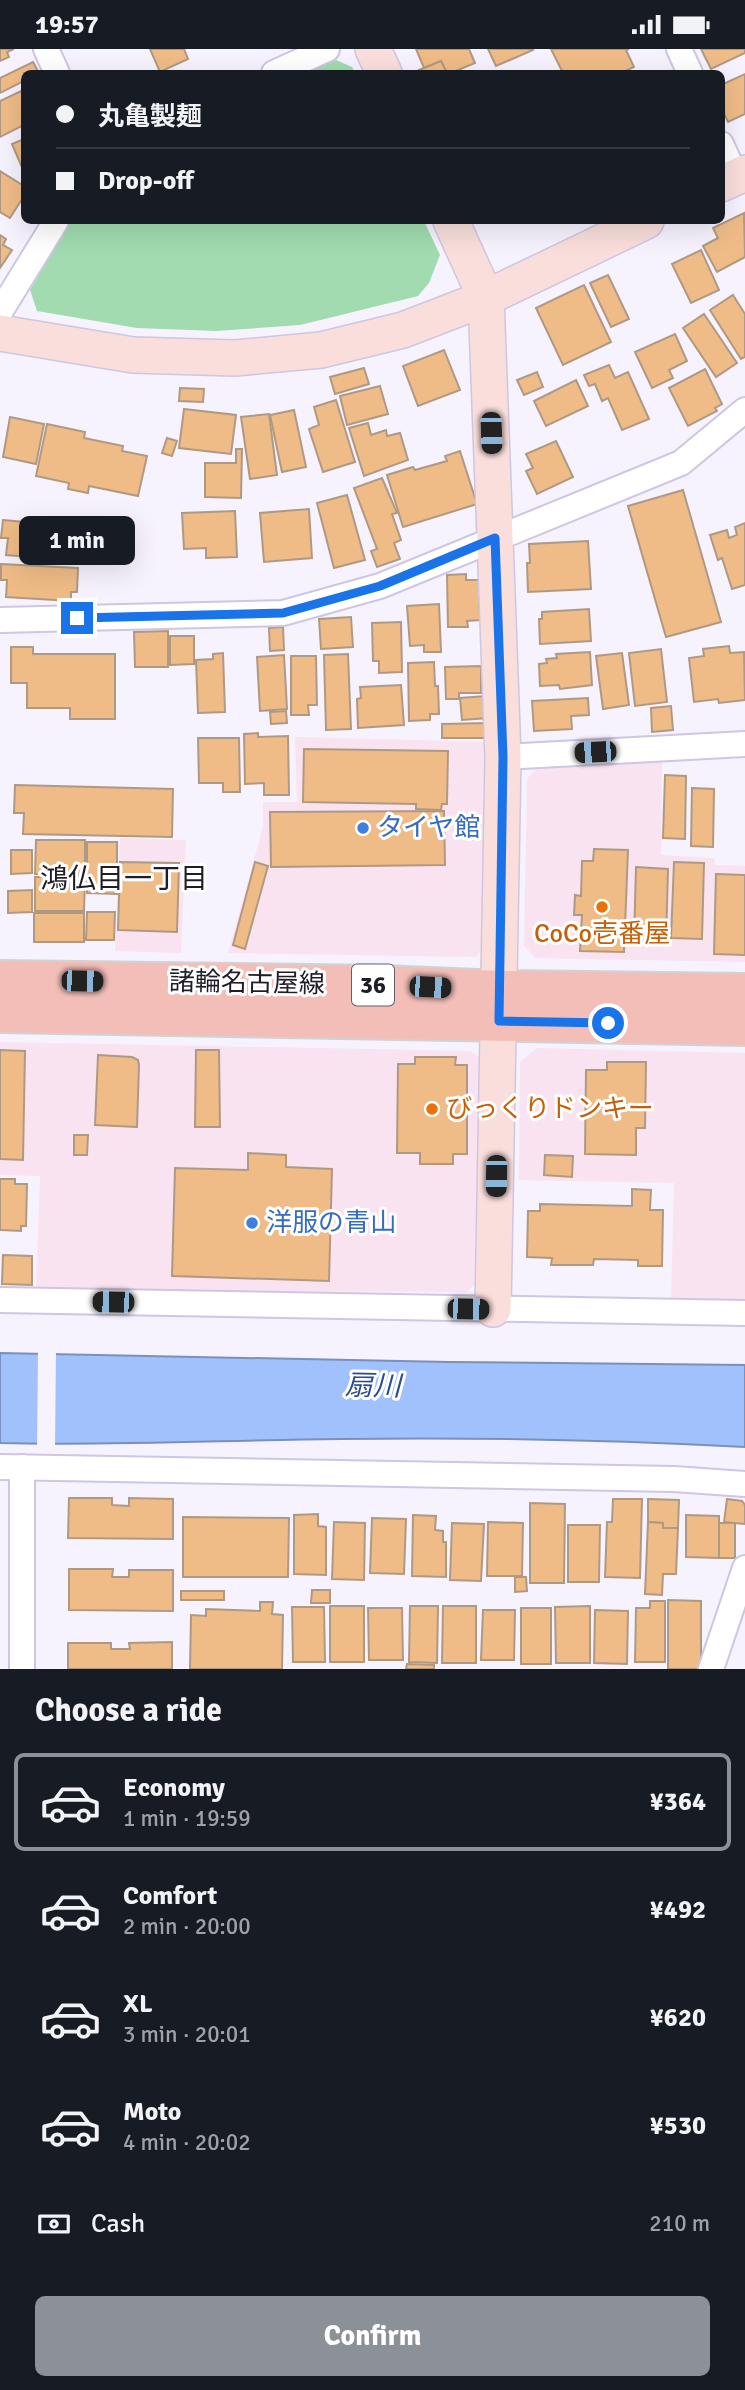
<!DOCTYPE html>
<meta charset="utf-8">
<style>
:root{--surface:#171b24;--page:#242831;--text:#f1f3f6;--muted:#9ea1a6;--line:#363941;--accent:#8c9099}
body{margin:0;font-family:Signika,"Noto Sans JP",sans-serif;background:var(--page);color:var(--text);height:100vh;display:flex;flex-direction:column;font-size:26px;white-space:nowrap}
*{box-sizing:border-box;margin:0}
p{font-size:23px;color:var(--muted)}
.icon{flex:none;width:38px;height:38px;fill:none;stroke:currentColor;stroke-width:2;stroke-linecap:round;stroke-linejoin:round}
.map{position:relative;height:1620px;overflow:hidden}
.side{display:flex;flex-direction:column;background:var(--surface);flex:1}
.side>*{flex:none}
.hud{position:absolute;left:21px;top:21px;width:704px;height:154px;border-radius:10px;box-shadow:0 7px 28px #0002;display:grid;align-content:center;height:154px;padding:0 35px;background:var(--surface)}
.end{position:absolute;width:32px;height:32px;margin:-16px;border:9px solid #1a73e8;background:#fff;box-shadow:0 0 0 4px #fff}
.from{border-radius:50%}
.bubble{position:absolute;height:49px;border-radius:10px;background:var(--surface);box-shadow:0 7px 28px #0002;font-size:23px;font-weight:800;line-height:49px;text-align:center}
.car{position:absolute;width:21px;height:42px;margin:-21px -10px;border-radius:9px;box-shadow:0 0 5px 2px #0007;background:linear-gradient(#222 24%,#8ab4d8 0 40%,#222 0 76%,#8ab4d8 0 86%,#222 0)}
.hud b{display:flex;align-items:center;gap:24px;height:66px;font-size:26px}
.hud b+b{border-top:2px solid var(--line)}
.hud i{width:18px;height:18px;background:var(--text)}
ul{padding:0;list-style:none}
li{display:flex;align-items:center;gap:21px;height:98px;margin:0 14px 10px;padding:0 21px;border:4px solid transparent;border-radius:10px}
li div{flex:1}
li b{display:block;font-size:26px}
li em{font-style:normal;font-weight:800}
li.selected{border-color:var(--accent)}
li>.icon{width:63px;height:63px;stroke-width:1.5}
h2{padding:0 35px;font-size:32px;line-height:84px}
.pay{display:flex;align-items:center;gap:18px;height:77px;padding:0 35px;font-size:26px}
.pay p{margin-inline-start:auto}
.cta{display:flex;gap:14px;margin-top:auto;padding:14px 35px}
.cta a{flex:1;height:80px;border-radius:10px;background:var(--accent);color:#fff;font-size:28px;font-weight:800;line-height:80px;text-align:center}
.status{display:flex;justify-content:space-between;align-items:center;height:49px;padding:0 35px;background:var(--surface);direction:ltr}
.status svg{height:19px;fill:currentColor}
.map>svg:first-child{display:block}
</style>
<div class="status"><b>19:57</b><svg viewBox="0 0 49 12"><path d="M0 12V9h3v3zM5 12V6h3v6zM10 12V3h3v9zM15 12V0h3v12zM26 1h20v11H26zM47 4h2v5h-2z"/></svg></div>
<div class="map">
<svg width="745" height="1620" viewBox="0 0 745 1620">
<rect width="100%" height="100%" fill="#f6f2fe"/>
<g fill="#f9e3f1">
<path d="M 295,688 L 490,693 L 489,891 L 476,908 L 228,904 L 263,778 L 263,753 L 297,753 Z"/>
<path d="M 662,712 L 661,806 L 714,809 L 715,816 L 745,817 L 745,913 L 536,909 L 524,897 L 527,730 L 538,718 Z"/>
<path d="M 120,789 L 186,791 L 181,904 L 115,902 Z"/>
<path d="M 0,993 L 470,1002 L 484,1011 L 483,1227 L 467,1243 L 36,1241 L 40,1127 L 0,1126 Z"/>
<path d="M 537,999 L 745,1004 L 745,1252 L 671,1251 L 674,1134 L 519,1131 L 520,1013 Z"/>
</g>
<g fill="#a1dbaf">
<path d="M 336,11 L 352,18 L 355,24 L 305,24 Z"/>
<path d="M 71,172 L 424,172 L 440,206 L 429,234 L 418,247 L 300,276 L 216,282 L 137,279 L 37,262 L 30,241 Z"/>
</g>
<path fill="#a1c1fc" stroke="#7a90bc" stroke-width="2" d="M 0,1304 L 449,1313 L 745,1316 L 745,1398 C 610,1391 475,1388 341,1390 C 227,1391 114,1397 0,1394 Z"/>
<path fill="#f6f2fe" d="M 38,1301 L 56,1302 L 55,1399 L 37,1398 Z"/>
<g fill="#efbc87" stroke="#b09983" stroke-width="2">
<path d="M 0,0 L 14,0 L 7,3 L 9,8 L 0,12 Z"/>
<path d="M 150,0 L 184,0 L 188,10 L 160,23 Z"/>
<path d="M 416,0 L 469,0 L 475,14 L 451,24 L 447,24 L 441,12 L 424,19 Z"/>
<path d="M 488,0 L 532,0 L 533,1 L 496,17 Z"/>
<path d="M 551,0 L 629,0 L 626,1 L 634,18 L 621,24 L 563,24 Z"/>
<path d="M 701,0 L 745,0 L 745,4 L 711,20 Z"/>
<path d="M 441,12 L 447,24 L 421,24 L 419,21 Z"/>
<path d="M 33,13 L 39,24 L 24,24 L 24,32 L 0,44 L 0,29 Z"/>
<path d="M 745,25 L 745,65 L 728,73 L 721,58 L 721,36 Z"/>
<path d="M 21,42 L 24,49 L 24,76 L 0,88 L 0,52 Z"/>
<path d="M 24,90 L 24,123 L 12,95 Z"/>
<path d="M 0,122 L 24,137 L 24,147 L 10,169 L 0,163 Z"/>
<path d="M 744,164 L 745,208 L 717,223 L 703,197 L 718,189 L 713,179 Z"/>
<path d="M 0,186 L 6,190 L 3,196 L 12,201 L 0,219 Z"/>
<path d="M 701,201 L 719,241 L 691,254 L 672,215 Z"/>
<path d="M 608,226 L 629,270 L 611,278 L 590,234 Z"/>
<path d="M 584,236 L 611,293 L 563,316 L 536,259 Z"/>
<path d="M 733,246 L 745,265 L 745,308 L 741,310 L 710,261 Z"/>
<path d="M 704,265 L 737,314 L 716,328 L 683,279 Z"/>
<path d="M 675,285 L 687,312 L 669,321 L 673,329 L 652,339 L 635,303 Z"/>
<path d="M 444,301 L 460,341 L 418,357 L 403,317 Z"/>
<path d="M 609,316 L 615,329 L 628,323 L 649,370 L 622,381 L 608,349 L 602,352 L 595,335 L 589,337 L 584,326 Z"/>
<path d="M 364,319 L 369,335 L 335,345 L 330,328 Z"/>
<path d="M 705,320 L 722,355 L 715,359 L 717,362 L 688,377 L 669,339 Z"/>
<path d="M 537,323 L 543,338 L 524,346 L 517,331 Z"/>
<path d="M 576,331 L 588,357 L 546,377 L 534,352 Z"/>
<path d="M 380,337 L 388,365 L 347,376 L 340,347 Z"/>
<path d="M 180,339 L 204,340 L 203,353 L 179,352 Z"/>
<path d="M 336,351 L 355,413 L 323,423 L 309,380 L 319,376 L 314,358 Z"/>
<path d="M 184,360 L 236,366 L 231,405 L 179,399 Z"/>
<path d="M 294,361 L 306,418 L 282,423 L 270,366 Z"/>
<path d="M 269,365 L 277,426 L 250,430 L 241,368 Z"/>
<path d="M 10,368 L 44,375 L 36,415 L 3,408 Z"/>
<path d="M 368,374 L 371,386 L 386,381 L 387,387 L 400,384 L 408,411 L 364,427 L 349,379 Z"/>
<path d="M 47,375 L 85,383 L 84,389 L 123,397 L 122,402 L 147,407 L 138,447 L 89,437 L 88,444 L 68,440 L 69,434 L 36,427 Z"/>
<path d="M 167,389 L 177,392 L 172,407 L 162,404 Z"/>
<path d="M 556,392 L 573,428 L 537,445 L 526,422 L 533,419 L 526,405 Z"/>
<path d="M 236,400 L 242,400 L 241,449 L 205,448 L 205,414 L 236,414 Z"/>
<path d="M 460,402 L 477,455 L 403,478 L 387,426 L 413,418 L 415,421 L 447,412 L 445,407 Z"/>
<path d="M 382,429 L 397,464 L 392,465 L 401,491 L 394,494 L 400,510 L 377,518 L 371,502 L 377,500 L 354,439 Z"/>
<path d="M 683,441 L 721,573 L 666,588 L 628,457 Z"/>
<path d="M 347,446 L 365,511 L 334,519 L 317,454 Z"/>
<path d="M 309,460 L 312,509 L 264,513 L 260,464 Z"/>
<path d="M 235,462 L 237,508 L 206,509 L 206,499 L 184,500 L 182,464 Z"/>
<path d="M 3,471 L 80,478 L 77,512 L 6,506 L 8,489 L 1,489 Z"/>
<path d="M 745,474 L 745,536 L 732,540 L 722,509 L 718,511 L 710,486 L 727,481 L 729,489 L 737,486 L 735,478 Z"/>
<path d="M 588,492 L 591,540 L 528,543 L 527,514 L 530,514 L 529,495 Z"/>
<path d="M 1,515 L 78,519 L 77,543 L 71,543 L 71,552 L 6,548 L 7,531 L 1,531 Z"/>
<path d="M 466,525 L 466,531 L 479,531 L 480,571 L 467,572 L 468,578 L 448,578 L 447,526 Z"/>
<path d="M 439,555 L 441,603 L 424,603 L 424,596 L 410,597 L 407,557 Z"/>
<path d="M 589,560 L 591,592 L 540,595 L 539,570 L 542,570 L 542,563 Z"/>
<path d="M 351,568 L 353,598 L 321,600 L 319,570 Z"/>
<path d="M 401,573 L 402,623 L 379,624 L 379,612 L 373,612 L 372,574 Z"/>
<path d="M 283,578 L 284,601 L 270,602 L 269,579 Z"/>
<path d="M 168,582 L 168,618 L 135,618 L 134,583 Z"/>
<path d="M 170,587 L 194,587 L 194,615 L 170,616 Z"/>
<path d="M 729,597 L 730,604 L 744,603 L 745,651 L 719,654 L 718,650 L 694,653 L 689,609 L 704,607 L 703,600 Z"/>
<path d="M 11,598 L 33,598 L 33,605 L 115,605 L 115,670 L 70,670 L 70,659 L 27,659 L 27,634 L 11,634 Z"/>
<path d="M 661,600 L 667,653 L 635,657 L 629,604 Z"/>
<path d="M 590,603 L 592,636 L 560,640 L 559,636 L 540,637 L 539,615 L 547,614 L 546,610 L 557,609 L 556,605 Z"/>
<path d="M 223,604 L 225,663 L 198,664 L 196,611 L 213,610 L 213,605 Z"/>
<path d="M 622,604 L 629,656 L 603,660 L 596,607 Z"/>
<path d="M 348,605 L 351,680 L 326,681 L 324,606 Z"/>
<path d="M 284,606 L 287,660 L 260,662 L 257,608 Z"/>
<path d="M 291,607 L 316,607 L 317,656 L 308,656 L 309,666 L 291,666 Z"/>
<path d="M 434,613 L 435,637 L 438,637 L 439,665 L 430,665 L 430,671 L 409,672 L 408,614 Z"/>
<path d="M 481,617 L 481,644 L 459,644 L 459,650 L 446,650 L 445,618 Z"/>
<path d="M 401,636 L 404,676 L 358,679 L 357,650 L 361,649 L 360,638 Z"/>
<path d="M 486,647 L 488,669 L 462,671 L 460,649 Z"/>
<path d="M 588,649 L 589,666 L 571,667 L 572,680 L 534,682 L 532,652 Z"/>
<path d="M 671,657 L 673,681 L 652,683 L 651,659 Z"/>
<path d="M 286,662 L 287,674 L 271,675 L 270,663 Z"/>
<path d="M 489,674 L 488,689 L 442,689 L 442,675 Z"/>
<path d="M 258,684 L 258,688 L 288,687 L 289,746 L 264,746 L 264,734 L 245,735 L 244,685 Z"/>
<path d="M 198,689 L 239,689 L 240,743 L 223,743 L 223,734 L 199,734 Z"/>
<path d="M 304,700 L 448,702 L 447,755 L 442,755 L 441,761 L 416,760 L 416,755 L 303,753 Z"/>
<path d="M 665,726 L 686,727 L 685,790 L 663,789 Z"/>
<path d="M 15,736 L 173,740 L 172,788 L 23,785 L 24,764 L 14,764 Z"/>
<path d="M 692,739 L 714,740 L 713,798 L 691,797 Z"/>
<path d="M 444,762 L 445,816 L 271,818 L 270,763 Z"/>
<path d="M 36,791 L 85,791 L 85,826 L 35,825 Z"/>
<path d="M 87,793 L 117,793 L 117,845 L 87,844 Z"/>
<path d="M 594,800 L 628,801 L 624,903 L 580,902 L 582,866 L 574,866 L 575,846 L 581,847 L 582,812 L 593,812 Z"/>
<path d="M 11,801 L 32,801 L 32,824 L 11,825 Z"/>
<path d="M 120,813 L 179,814 L 177,883 L 118,881 Z"/>
<path d="M 255,813 L 268,817 L 245,900 L 233,896 Z"/>
<path d="M 674,813 L 704,814 L 702,890 L 671,889 Z"/>
<path d="M 636,818 L 668,820 L 666,893 L 634,892 Z"/>
<path d="M 716,825 L 745,826 L 745,906 L 714,905 Z"/>
<path d="M 35,828 L 85,828 L 84,862 L 35,862 Z"/>
<path d="M 32,841 L 32,863 L 8,864 L 8,842 Z"/>
<path d="M 87,863 L 115,863 L 114,891 L 86,891 Z"/>
<rect x="34" y="864" width="50" height="29"/>
<path d="M 0,1001 L 25,1002 L 23,1111 L 0,1110 Z"/>
<path d="M 196,1001 L 219,1001 L 220,1078 L 195,1078 Z"/>
<path d="M 98,1006 L 132,1008 L 138,1011 L 139,1016 L 137,1078 L 95,1076 Z"/>
<path d="M 415,1008 L 456,1008 L 455,1016 L 467,1016 L 467,1105 L 453,1105 L 453,1115 L 420,1115 L 420,1104 L 397,1104 L 398,1015 L 415,1015 Z"/>
<path d="M 607,1013 L 646,1013 L 645,1079 L 636,1079 L 636,1106 L 585,1105 L 586,1021 L 607,1021 Z"/>
<path d="M 74,1086 L 88,1086 L 87,1106 L 74,1106 Z"/>
<path d="M 248,1104 L 286,1106 L 286,1118 L 332,1120 L 329,1232 L 172,1227 L 175,1119 L 248,1121 Z"/>
<path d="M 545,1106 L 573,1107 L 572,1128 L 544,1126 Z"/>
<path d="M 0,1130 L 15,1130 L 15,1135 L 27,1135 L 26,1177 L 21,1177 L 21,1182 L 0,1181 Z"/>
<path d="M 632,1140 L 651,1141 L 650,1161 L 663,1161 L 662,1217 L 638,1217 L 638,1211 L 594,1210 L 593,1216 L 551,1216 L 552,1209 L 527,1208 L 528,1162 L 540,1162 L 540,1155 L 632,1157 Z"/>
<path d="M 3,1206 L 32,1207 L 32,1236 L 2,1235 Z"/>
<path d="M 69,1449 L 112,1449 L 112,1456 L 129,1457 L 129,1449 L 173,1450 L 173,1490 L 68,1489 Z"/>
<path d="M 613,1450 L 642,1450 L 640,1529 L 605,1528 L 607,1473 L 612,1473 Z"/>
<path d="M 648,1450 L 679,1451 L 678,1479 L 663,1479 L 663,1474 L 648,1473 Z"/>
<path d="M 727,1450 L 742,1452 L 745,1456 L 745,1475 L 724,1473 Z"/>
<path d="M 530,1454 L 565,1455 L 564,1534 L 530,1534 Z"/>
<path d="M 318,1465 L 318,1477 L 326,1478 L 326,1526 L 294,1525 L 294,1466 Z"/>
<path d="M 413,1466 L 436,1467 L 435,1481 L 443,1482 L 443,1493 L 446,1493 L 446,1528 L 412,1527 Z"/>
<path d="M 686,1466 L 719,1467 L 719,1509 L 686,1508 Z"/>
<path d="M 183,1468 L 289,1469 L 288,1528 L 183,1528 Z"/>
<path d="M 372,1469 L 406,1470 L 404,1525 L 370,1524 Z"/>
<path d="M 334,1473 L 365,1474 L 364,1531 L 332,1530 Z"/>
<path d="M 488,1473 L 523,1474 L 522,1527 L 487,1527 Z"/>
<path d="M 648,1473 L 663,1474 L 663,1479 L 678,1479 L 676,1525 L 663,1525 L 662,1546 L 645,1545 Z"/>
<path d="M 452,1474 L 484,1475 L 481,1532 L 450,1531 Z"/>
<rect x="719" y="1474" width="16" height="35"/>
<path d="M 568,1476 L 600,1476 L 599,1533 L 568,1533 Z"/>
<path d="M 69,1520 L 113,1520 L 112,1528 L 129,1528 L 129,1521 L 173,1521 L 173,1562 L 69,1561 Z"/>
<path d="M 515,1528 L 526,1528 L 527,1542 L 515,1543 Z"/>
<path d="M 312,1541 L 330,1541 L 330,1554 L 311,1554 Z"/>
<rect x="181" y="1542" width="43" height="9"/>
<path d="M 668,1551 L 701,1552 L 701,1620 L 668,1620 Z"/>
<path d="M 650,1552 L 665,1552 L 665,1613 L 635,1613 L 636,1559 L 650,1559 Z"/>
<path d="M 260,1553 L 273,1553 L 272,1565 L 283,1566 L 282,1620 L 190,1620 L 191,1566 L 206,1567 L 206,1560 L 260,1562 Z"/>
<rect x="330" y="1557" width="34" height="56"/>
<path d="M 410,1557 L 438,1557 L 437,1614 L 409,1613 Z"/>
<path d="M 443,1557 L 476,1557 L 476,1614 L 442,1614 Z"/>
<path d="M 590,1557 L 590,1614 L 556,1614 L 555,1558 Z"/>
<path d="M 292,1558 L 324,1558 L 325,1613 L 293,1613 Z"/>
<path d="M 368,1559 L 402,1559 L 403,1611 L 369,1611 Z"/>
<rect x="521" y="1559" width="30" height="56"/>
<path d="M 483,1561 L 515,1561 L 514,1611 L 481,1611 Z"/>
<path d="M 595,1561 L 628,1562 L 627,1615 L 594,1614 Z"/>
<path d="M 172,1593 L 172,1620 L 68,1620 L 68,1594 L 111,1594 L 111,1600 L 130,1600 L 129,1594 Z"/>
<path d="M 407,1615 L 434,1616 L 434,1620 L 406,1620 Z"/>
</g>
<g fill="none" stroke-linecap="round" stroke-linejoin="round">
<defs>
<g id="street">
<path d="M 46,0 L 57,24"/>
<path d="M 679,0 L 690,24"/>
<path d="M 274,24 L 327,0"/>
<path d="M 721,95 L 736,128"/>
<path d="M 0,263 L 56,172"/>
<path d="M 0,571 L 283,564 L 380,537 L 681,414 L 745,361"/>
<path d="M 503,708 L 745,695"/>
<path d="M 0,1251 L 745,1264"/>
<path d="M 0,1418 L 674,1430 L 745,1435"/>
<path d="M 22,1418 L 22,1620"/>
<path d="M 711,1620 L 745,1519"/>
</g>
<g id="secondary">
<path d="M 373,0 L 384,24"/>
<path d="M 721,135 L 745,124"/>
<path d="M 451,172 L 486,249 L 495,489 L 503,708 L 493,1260"/>
<path d="M 0,284 L 133,306 L 235,309 L 321,301 L 403,281 L 486,249 L 646,172"/>
</g>
<g id="primary">
<path d="M 0,931 L 383,936 L 500,941 L 745,944"/>
<path d="M 0,964 L 745,977"/>
</g>
</defs>
<use href="#street" stroke="#cec6e3" stroke-width="28"/>
<use href="#secondary" stroke="#cec6e3" stroke-width="38"/>
<use href="#primary" stroke="#d2d2d4" stroke-width="42"/>
<use href="#street" stroke="#fff" stroke-width="24"/>
<use href="#secondary" stroke="#f9dedb" stroke-width="35"/>
<use href="#primary" stroke="#f3beb8" stroke-width="38"/>
</g>
<g fill="none" stroke-linecap="round" stroke-linejoin="round">
<path stroke="#1a73e8" stroke-width="9" d="M 77,569 L 283,564 L 380,537 L 495,489 L 503,708 L 499,972 L 608,974"/>
</g>
<g fill="#3f7fe0" stroke="#fff" stroke-width="2.5">
<circle cx="363" cy="779" r="7"/>
<circle cx="252" cy="1174" r="7"/>
</g>
<g fill="#e8710a" stroke="#fff" stroke-width="2.5">
<circle cx="602" cy="858" r="7"/>
<circle cx="432" cy="1060" r="7"/>
</g>
<g text-anchor="middle" dominant-baseline="central" stroke-width="6" stroke-linejoin="round" paint-order="stroke">
<rect fill="#fff" stroke="#636168" stroke-width="2" x="352" y="915.5" width="42" height="41" rx="5"/>
<g font-size="24" font-weight="bold" fill="#201d28">
<text x="373" y="936">36</text>
</g>
<g font-size="26" fill="#366cbe" stroke="#fff" text-anchor="start">
<text x="377" y="779">タイヤ館</text>
<text x="266" y="1174">洋服の青山</text>
</g>
<g font-size="26" fill="#c56008" stroke="#fff">
<text x="602" y="885">CoCo壱番屋</text>
<text x="446" y="1060" text-anchor="start">びっくりドンキー</text>
</g>
<g font-size="26" fill="#201d28" stroke="#fff">
<text transform="translate(247 934) rotate(1)">諸輪名古屋線</text>
</g>
<g font-size="28" fill="#201d28" stroke="#fff">
<text x="124" y="830">鴻仏目一丁目</text>
</g>
<g font-size="28" font-style="italic" fill="#2b4c92" stroke="#fff">
<text transform="translate(373 1337) rotate(1)">扇川</text>
</g>
</g>
</svg>
<i class="end from" style="left:608px;top:974px"></i>
<i class="end" style="left:77px;top:569px"></i>
<div class="bubble" style="left:19px;top:467px;width:116px">1 min</div>
<i class="car" style="left:491px;top:384px;rotate:178deg"></i>
<i class="car" style="left:595px;top:703px;rotate:267deg"></i>
<i class="car" style="left:82px;top:932px;rotate:91deg"></i>
<i class="car" style="left:430px;top:938px;rotate:93deg"></i>
<i class="car" style="left:496px;top:1127px;rotate:181deg"></i>
<i class="car" style="left:113px;top:1253px;rotate:271deg"></i>
<i class="car" style="left:468px;top:1260px;rotate:91deg"></i>
<div class="hud">
<b><i class="from"></i>丸亀製麺</b>
<b><i></i>Drop-off</b>
</div>
</div>
<section class="side">
<h2>Choose a ride</h2>
<ul>
<li class="selected"><svg class="icon" aria-label="car" viewBox="0 0 24 24"><path d="M5 17H2v-5l4-1 3-4h7l3 4 3 1v5h-3M9 17h6M6 11h13"/><circle cx="7" cy="17" r="2"/><circle cx="17" cy="17" r="2"/></svg><div><b>Economy</b><p>1 min · 19:59</p></div><em>¥364</em></li>
<li><svg class="icon" aria-label="car" viewBox="0 0 24 24"><path d="M5 17H2v-5l4-1 3-4h7l3 4 3 1v5h-3M9 17h6M6 11h13"/><circle cx="7" cy="17" r="2"/><circle cx="17" cy="17" r="2"/></svg><div><b>Comfort</b><p>2 min · 20:00</p></div><em>¥492</em></li>
<li><svg class="icon" aria-label="car" viewBox="0 0 24 24"><path d="M5 17H2v-5l4-1 3-4h7l3 4 3 1v5h-3M9 17h6M6 11h13"/><circle cx="7" cy="17" r="2"/><circle cx="17" cy="17" r="2"/></svg><div><b>XL</b><p>3 min · 20:01</p></div><em>¥620</em></li>
<li><svg class="icon" aria-label="car" viewBox="0 0 24 24"><path d="M5 17H2v-5l4-1 3-4h7l3 4 3 1v5h-3M9 17h6M6 11h13"/><circle cx="7" cy="17" r="2"/><circle cx="17" cy="17" r="2"/></svg><div><b>Moto</b><p>4 min · 20:02</p></div><em>¥530</em></li>
</ul>
<div class="pay"><svg class="icon" aria-label="cash" viewBox="0 0 24 24"><path d="M3 7h18v10H3z"/><circle cx="12" cy="12" r="2"/></svg>Cash<p>210 m</p></div>
<div class="cta"><a>Confirm</a></div>
</section>
